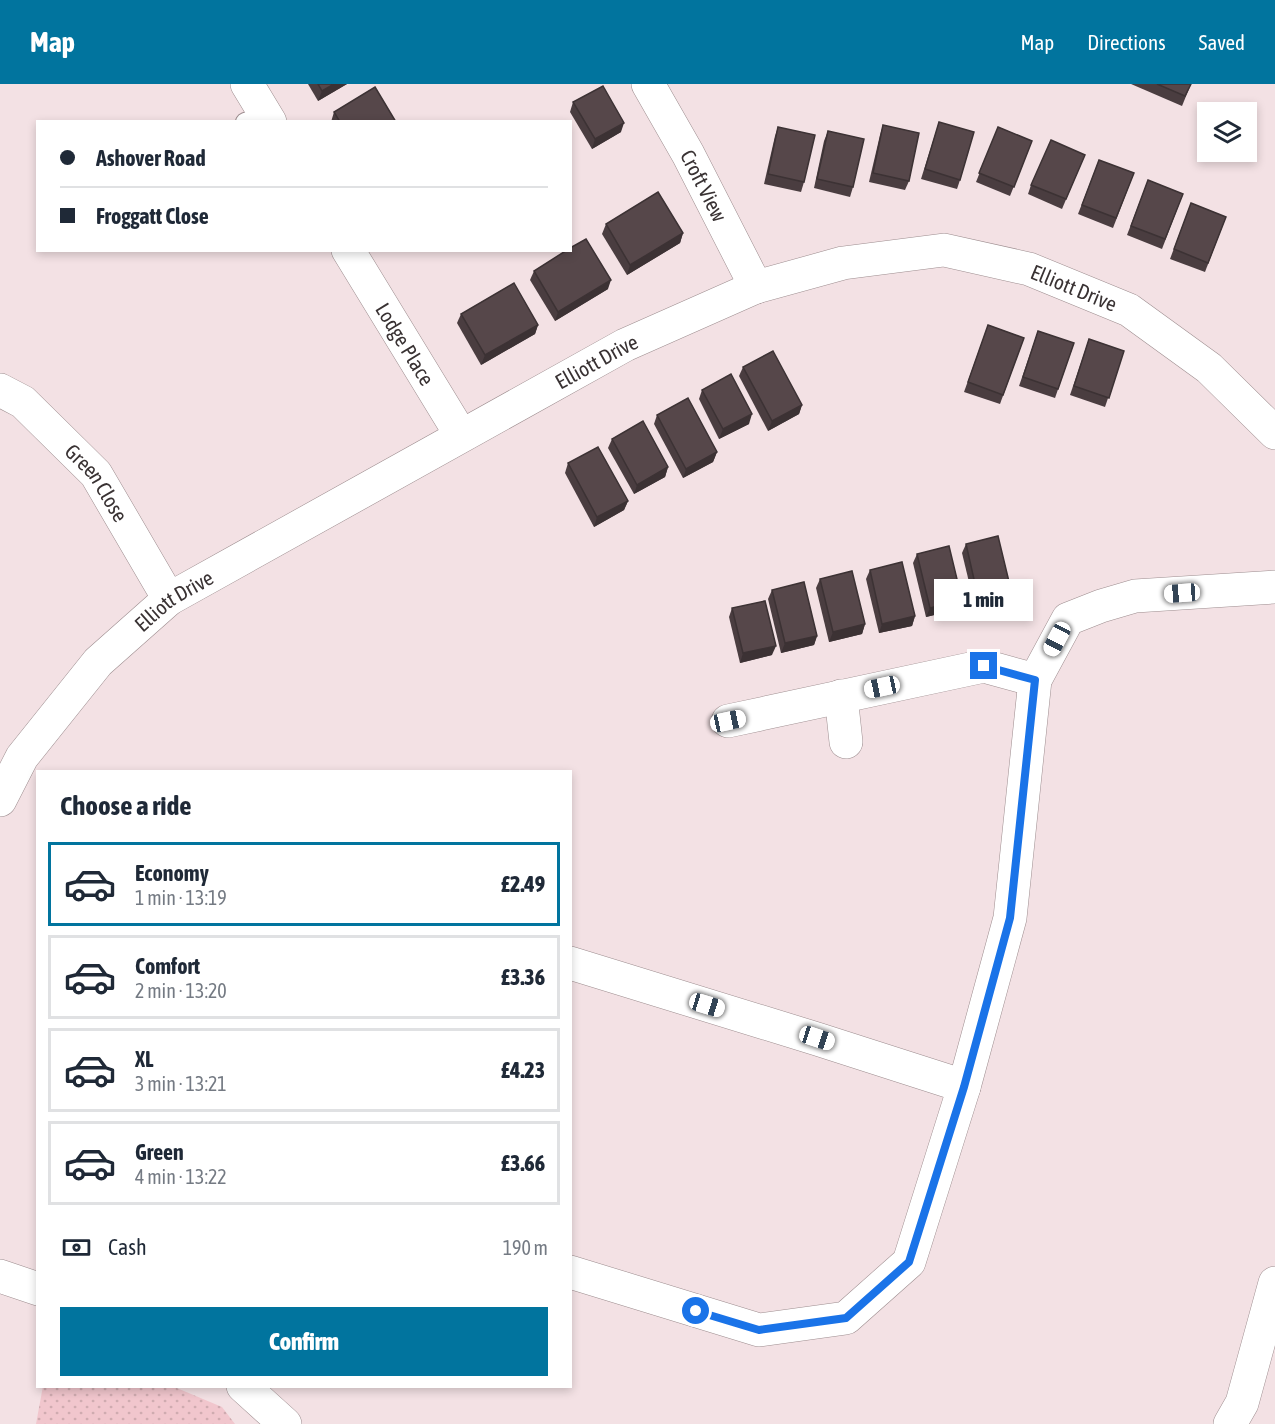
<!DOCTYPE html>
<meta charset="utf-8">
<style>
:root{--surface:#fff;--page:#f2f2f3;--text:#1f2937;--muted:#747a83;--line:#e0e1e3;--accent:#01749e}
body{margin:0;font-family:"Asap Condensed",sans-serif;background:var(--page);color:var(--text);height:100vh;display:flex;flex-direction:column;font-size:22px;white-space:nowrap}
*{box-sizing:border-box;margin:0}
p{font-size:20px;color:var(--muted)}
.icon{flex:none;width:33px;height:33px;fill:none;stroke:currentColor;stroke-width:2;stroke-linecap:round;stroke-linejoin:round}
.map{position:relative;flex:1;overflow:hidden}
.panel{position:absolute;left:36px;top:686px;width:536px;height:618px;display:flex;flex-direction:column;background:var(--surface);border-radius:0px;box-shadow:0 3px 9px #0003}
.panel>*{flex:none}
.hud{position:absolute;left:36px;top:36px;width:536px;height:132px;border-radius:0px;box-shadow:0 3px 9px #0003;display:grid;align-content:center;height:132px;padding:0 24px;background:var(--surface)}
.controls{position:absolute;left:1197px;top:18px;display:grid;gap:12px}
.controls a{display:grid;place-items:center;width:60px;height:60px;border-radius:0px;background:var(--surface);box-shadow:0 3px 9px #0003;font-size:30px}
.end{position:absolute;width:27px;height:27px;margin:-14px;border:8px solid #1a73e8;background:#fff;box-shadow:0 0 0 3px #fff}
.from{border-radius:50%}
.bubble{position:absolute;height:42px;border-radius:0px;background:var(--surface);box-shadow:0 3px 9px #0003;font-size:20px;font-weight:800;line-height:42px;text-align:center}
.car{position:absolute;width:18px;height:36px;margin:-18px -9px;border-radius:8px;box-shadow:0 0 4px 2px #0007;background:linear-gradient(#fff 24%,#345 0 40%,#fff 0 76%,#345 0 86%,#fff 0)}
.hud b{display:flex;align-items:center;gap:21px;height:57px;font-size:22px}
.hud b+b{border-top:2px solid var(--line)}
.hud i{width:15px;height:15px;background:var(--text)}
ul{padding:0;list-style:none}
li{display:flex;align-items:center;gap:18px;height:84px;margin:0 12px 9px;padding:0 12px;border:3px solid var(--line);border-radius:0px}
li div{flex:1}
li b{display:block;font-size:22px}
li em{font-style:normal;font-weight:800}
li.active{border-color:var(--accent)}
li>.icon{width:54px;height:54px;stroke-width:1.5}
h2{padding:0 24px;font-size:27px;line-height:72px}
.pay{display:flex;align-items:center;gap:15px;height:66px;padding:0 24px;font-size:22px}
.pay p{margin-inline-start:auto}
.cta{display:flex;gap:12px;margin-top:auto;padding:12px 24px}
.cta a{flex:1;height:69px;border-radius:0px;background:var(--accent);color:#fff;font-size:24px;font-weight:800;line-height:69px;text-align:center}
header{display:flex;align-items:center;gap:36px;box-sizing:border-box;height:84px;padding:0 30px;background:var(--accent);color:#fff}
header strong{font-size:28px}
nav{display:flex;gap:33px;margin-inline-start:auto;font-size:21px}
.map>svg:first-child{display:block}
</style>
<header>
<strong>Map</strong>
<nav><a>Map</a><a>Directions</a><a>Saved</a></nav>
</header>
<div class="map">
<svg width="1275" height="1340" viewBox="0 0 1275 1340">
<defs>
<pattern id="park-dots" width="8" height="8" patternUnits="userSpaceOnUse" patternTransform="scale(1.5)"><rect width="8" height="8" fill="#f1c6cd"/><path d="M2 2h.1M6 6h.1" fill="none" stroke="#cfabb0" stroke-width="1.8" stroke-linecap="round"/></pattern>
</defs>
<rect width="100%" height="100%" fill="#f3e1e4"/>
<path fill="url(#park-dots)" d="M 43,1302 L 172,1302 L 222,1323 L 235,1340 L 36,1340 Z"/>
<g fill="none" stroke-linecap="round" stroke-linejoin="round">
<defs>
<path id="lane" d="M 245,38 L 266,31"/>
<g id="street">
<path d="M 247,0 L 270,38"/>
<path id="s1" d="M 648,0 L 688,70 L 756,203"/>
<path id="s2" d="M 348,166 L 461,351"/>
<path id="s3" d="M 0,306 L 23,318 L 96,390 L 169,515"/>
<path d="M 841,612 L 846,658"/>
<path d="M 728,637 L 984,582 L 1035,596"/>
<path id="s4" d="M 0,716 L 22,673 L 98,578 L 169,515 L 625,261 L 756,203 L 843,179 L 944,166 L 1029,185 L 1129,226 L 1209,284 L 1275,349"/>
<path d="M 570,879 L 817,955 L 951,998 L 964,1003"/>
<path d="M 570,1188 L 759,1246 L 846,1234 L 909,1178 L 964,1003 L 1010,834 L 1035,596 L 1068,535 L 1101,522 L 1135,512 L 1275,503"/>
<path d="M 1230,1340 L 1242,1319 L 1275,1199"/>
</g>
<g id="secondary">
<path d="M 0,1192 L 38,1205"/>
<path d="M 243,1302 L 285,1340"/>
</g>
</defs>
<use href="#lane" stroke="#9d8d8f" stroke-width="20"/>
<use href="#street" stroke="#9d8d8f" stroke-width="34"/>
<use href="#secondary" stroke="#9d8d8f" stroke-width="34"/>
<use href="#lane" stroke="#fff" stroke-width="18"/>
<use href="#street" stroke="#fff" stroke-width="33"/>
<use href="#secondary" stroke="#fff" stroke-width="33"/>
</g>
<g fill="#4a3d40">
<path d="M 308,0 L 347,0 L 318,17 Z"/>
<path d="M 1131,0 L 1191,0 L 1182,22 Z"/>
<path d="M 573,18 L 621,48 L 592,65 L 570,28 Z"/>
<path d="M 334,28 L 396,38 L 331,38 Z"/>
<path d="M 939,38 L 960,96 L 957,105 L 921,95 Z"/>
<path d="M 883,41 L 909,97 L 905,106 L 869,98 L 880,51 Z"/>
<path d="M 778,43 L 804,98 L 801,108 L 764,100 L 775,52 Z"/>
<path d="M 998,43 L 1032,57 L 1010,112 L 976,98 Z"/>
<path d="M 828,47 L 853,103 L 850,113 L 814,104 L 824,57 Z"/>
<path d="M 1099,76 L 1134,89 L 1113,144 L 1078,130 Z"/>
<path d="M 1081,80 L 1062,125 L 1028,110 L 1031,101 Z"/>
<path d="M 1148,96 L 1183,110 L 1162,165 L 1127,151 Z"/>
<path d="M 1191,119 L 1226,133 L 1205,188 L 1170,175 Z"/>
<path d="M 606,140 L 683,149 L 680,159 L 627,191 L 602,150 Z"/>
<path d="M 534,187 L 608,205 L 555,237 L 530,196 Z"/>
<path d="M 461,230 L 538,241 L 535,250 L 481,281 L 457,239 Z"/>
<path d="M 988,241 L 1024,254 L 1000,320 L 964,308 Z"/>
<path d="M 1038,247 L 1074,259 L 1055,314 L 1019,302 Z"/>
<path d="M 1089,255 L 1124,267 L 1105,323 L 1070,311 Z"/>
<path d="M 743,283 L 802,321 L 799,330 L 768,347 L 739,292 Z"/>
<path d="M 702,306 L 749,340 L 719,355 L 699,315 Z"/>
<path d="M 657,331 L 717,368 L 713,378 L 683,394 L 654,340 Z"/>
<path d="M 612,355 L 668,383 L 665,393 L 634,410 L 608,364 Z"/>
<path d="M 568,379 L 628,417 L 624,426 L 594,443 L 565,389 Z"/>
<path d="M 966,460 L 1011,506 L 1007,515 L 975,523 L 962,469 Z"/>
<path d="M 917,470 L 959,525 L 926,533 L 913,479 Z"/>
<path d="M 870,486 L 915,532 L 912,542 L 879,549 L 866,495 Z"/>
<path d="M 820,495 L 865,540 L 862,550 L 829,558 L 816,504 Z"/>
<path d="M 772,506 L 817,552 L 814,561 L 781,569 L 768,515 Z"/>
<path d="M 732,524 L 772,571 L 740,579 L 729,533 Z"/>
</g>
<g fill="#3c3234">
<path d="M 334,0 L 347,0 L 318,17 L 322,7 Z"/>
<path d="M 624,39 L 621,48 L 592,65 L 595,55 Z"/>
<path d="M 683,149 L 680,159 L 627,191 L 630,181 Z"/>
<path d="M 611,196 L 608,205 L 555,237 L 558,228 Z"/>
<path d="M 538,241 L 535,250 L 481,281 L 485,271 Z"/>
<path d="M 802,321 L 799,330 L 768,347 L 772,337 Z"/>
<path d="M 752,330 L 749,340 L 719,355 L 723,345 Z"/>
<path d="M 717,368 L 713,378 L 683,394 L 686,385 Z"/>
<path d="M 668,383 L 665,393 L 634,410 L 637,401 Z"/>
<path d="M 628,417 L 624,426 L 594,443 L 597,433 Z"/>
<path d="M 1011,506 L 1007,515 L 975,523 L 978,513 Z"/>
<path d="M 962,516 L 959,525 L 926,533 L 930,524 Z"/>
<path d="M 915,532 L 912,542 L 879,549 L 882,540 Z"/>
<path d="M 865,540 L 862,550 L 829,558 L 833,548 Z"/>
<path d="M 817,552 L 814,561 L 781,569 L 785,559 Z"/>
<path d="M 776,562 L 772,571 L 740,579 L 743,569 Z"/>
</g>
<g fill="#56474a" stroke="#3c3234" stroke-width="1.5">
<path d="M 318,0 L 334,0 L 322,7 Z"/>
<path d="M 1157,0 L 1191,0 L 1185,12 Z"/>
<path d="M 603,2 L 624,39 L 595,55 L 573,18 Z"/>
<path d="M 375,3 L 396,38 L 340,38 L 334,28 Z"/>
<path d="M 939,38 L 974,48 L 960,96 L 925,85 Z"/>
<path d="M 883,41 L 919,49 L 909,97 L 873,89 Z"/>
<path d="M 778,43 L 815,51 L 804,98 L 768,90 Z"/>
<path d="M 998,43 L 1032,57 L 1014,103 L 979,89 Z"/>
<path d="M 828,47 L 864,55 L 853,103 L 817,95 Z"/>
<path d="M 1051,56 L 1085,71 L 1066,115 L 1031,101 Z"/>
<path d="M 1099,76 L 1134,89 L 1116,134 L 1082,121 Z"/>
<path d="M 1148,96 L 1183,110 L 1165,155 L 1131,142 Z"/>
<path d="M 658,108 L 683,149 L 630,181 L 606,140 Z"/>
<path d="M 1191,119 L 1226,133 L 1208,179 L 1174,165 Z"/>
<path d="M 586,155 L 611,196 L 558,228 L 534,187 L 567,166 L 570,166 L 570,164 Z"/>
<path d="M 514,199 L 538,241 L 485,271 L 461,230 Z"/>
<path d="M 988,241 L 1024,254 L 1003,311 L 968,298 Z"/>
<path d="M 1038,247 L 1074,259 L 1058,305 L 1023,293 Z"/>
<path d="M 1089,255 L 1124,267 L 1109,314 L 1074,302 Z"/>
<path d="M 773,267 L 802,321 L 772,337 L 743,283 Z"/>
<path d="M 731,290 L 752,330 L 723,345 L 702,306 Z"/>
<path d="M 688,314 L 717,368 L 686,385 L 657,331 Z"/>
<path d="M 643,337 L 668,383 L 637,401 L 612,355 Z"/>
<path d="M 598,363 L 628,417 L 597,433 L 568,379 Z"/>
<path d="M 998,452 L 1011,506 L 978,513 L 966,460 Z"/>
<path d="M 949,462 L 962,516 L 930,524 L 917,470 Z"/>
<path d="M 902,478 L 915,532 L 882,540 L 870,486 Z"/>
<path d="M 852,487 L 865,540 L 833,548 L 820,495 Z"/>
<path d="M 804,498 L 817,552 L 785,559 L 772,506 Z"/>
<path d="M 765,517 L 776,562 L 743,569 L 732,524 Z"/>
</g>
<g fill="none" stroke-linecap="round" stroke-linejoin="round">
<path stroke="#1a73e8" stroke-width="8" d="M 696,1227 L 759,1246 L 846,1234 L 909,1178 L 964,1003 L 1010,834 L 1035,596 L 984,582"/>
</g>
<g text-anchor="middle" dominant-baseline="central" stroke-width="6" stroke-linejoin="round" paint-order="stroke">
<g font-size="21" fill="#393233" stroke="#fff">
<text stroke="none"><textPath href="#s1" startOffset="116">Croft View</textPath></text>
<text stroke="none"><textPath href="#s4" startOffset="1258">Elliott Drive</textPath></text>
<text stroke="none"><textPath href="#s2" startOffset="110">Lodge Place</textPath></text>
<text stroke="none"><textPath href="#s4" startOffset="754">Elliott Drive</textPath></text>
<text stroke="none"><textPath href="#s3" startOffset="136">Green Close</textPath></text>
<text stroke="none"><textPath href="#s4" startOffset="268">Elliott Drive</textPath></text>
</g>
</g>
</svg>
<div class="controls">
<a><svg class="icon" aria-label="layers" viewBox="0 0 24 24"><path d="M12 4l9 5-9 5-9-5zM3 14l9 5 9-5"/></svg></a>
</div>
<i class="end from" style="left:696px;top:1227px"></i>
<i class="end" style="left:984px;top:582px"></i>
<div class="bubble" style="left:934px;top:495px;width:99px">1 min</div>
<i class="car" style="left:1182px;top:509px;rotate:266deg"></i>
<i class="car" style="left:1057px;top:555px;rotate:208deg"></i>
<i class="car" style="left:882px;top:603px;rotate:258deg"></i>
<i class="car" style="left:728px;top:637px;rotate:78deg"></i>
<i class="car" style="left:707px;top:921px;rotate:107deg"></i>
<i class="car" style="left:817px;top:954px;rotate:108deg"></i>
<div class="hud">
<b><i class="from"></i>Ashover Road</b>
<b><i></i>Froggatt Close</b>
</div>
<section class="panel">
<h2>Choose a ride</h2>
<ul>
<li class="active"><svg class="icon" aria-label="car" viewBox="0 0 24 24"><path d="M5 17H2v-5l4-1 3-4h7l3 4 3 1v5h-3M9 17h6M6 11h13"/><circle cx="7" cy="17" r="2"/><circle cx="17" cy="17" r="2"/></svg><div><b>Economy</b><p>1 min · 13:19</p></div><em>£2.49</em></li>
<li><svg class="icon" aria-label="car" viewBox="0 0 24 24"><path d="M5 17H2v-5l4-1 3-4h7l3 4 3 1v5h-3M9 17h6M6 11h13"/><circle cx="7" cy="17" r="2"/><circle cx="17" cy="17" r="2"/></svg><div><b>Comfort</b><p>2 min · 13:20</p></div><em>£3.36</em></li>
<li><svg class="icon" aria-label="car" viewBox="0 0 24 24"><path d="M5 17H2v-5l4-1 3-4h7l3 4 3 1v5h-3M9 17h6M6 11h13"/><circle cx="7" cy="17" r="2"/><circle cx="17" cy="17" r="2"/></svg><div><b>XL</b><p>3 min · 13:21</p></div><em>£4.23</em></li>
<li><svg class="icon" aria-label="car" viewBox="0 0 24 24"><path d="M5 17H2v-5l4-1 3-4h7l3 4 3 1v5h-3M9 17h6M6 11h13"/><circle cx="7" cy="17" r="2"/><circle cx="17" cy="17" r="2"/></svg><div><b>Green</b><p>4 min · 13:22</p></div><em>£3.66</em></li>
</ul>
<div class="pay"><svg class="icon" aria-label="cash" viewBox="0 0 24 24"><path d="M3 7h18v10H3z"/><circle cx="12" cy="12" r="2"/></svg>Cash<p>190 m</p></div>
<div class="cta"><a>Confirm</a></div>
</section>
</div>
